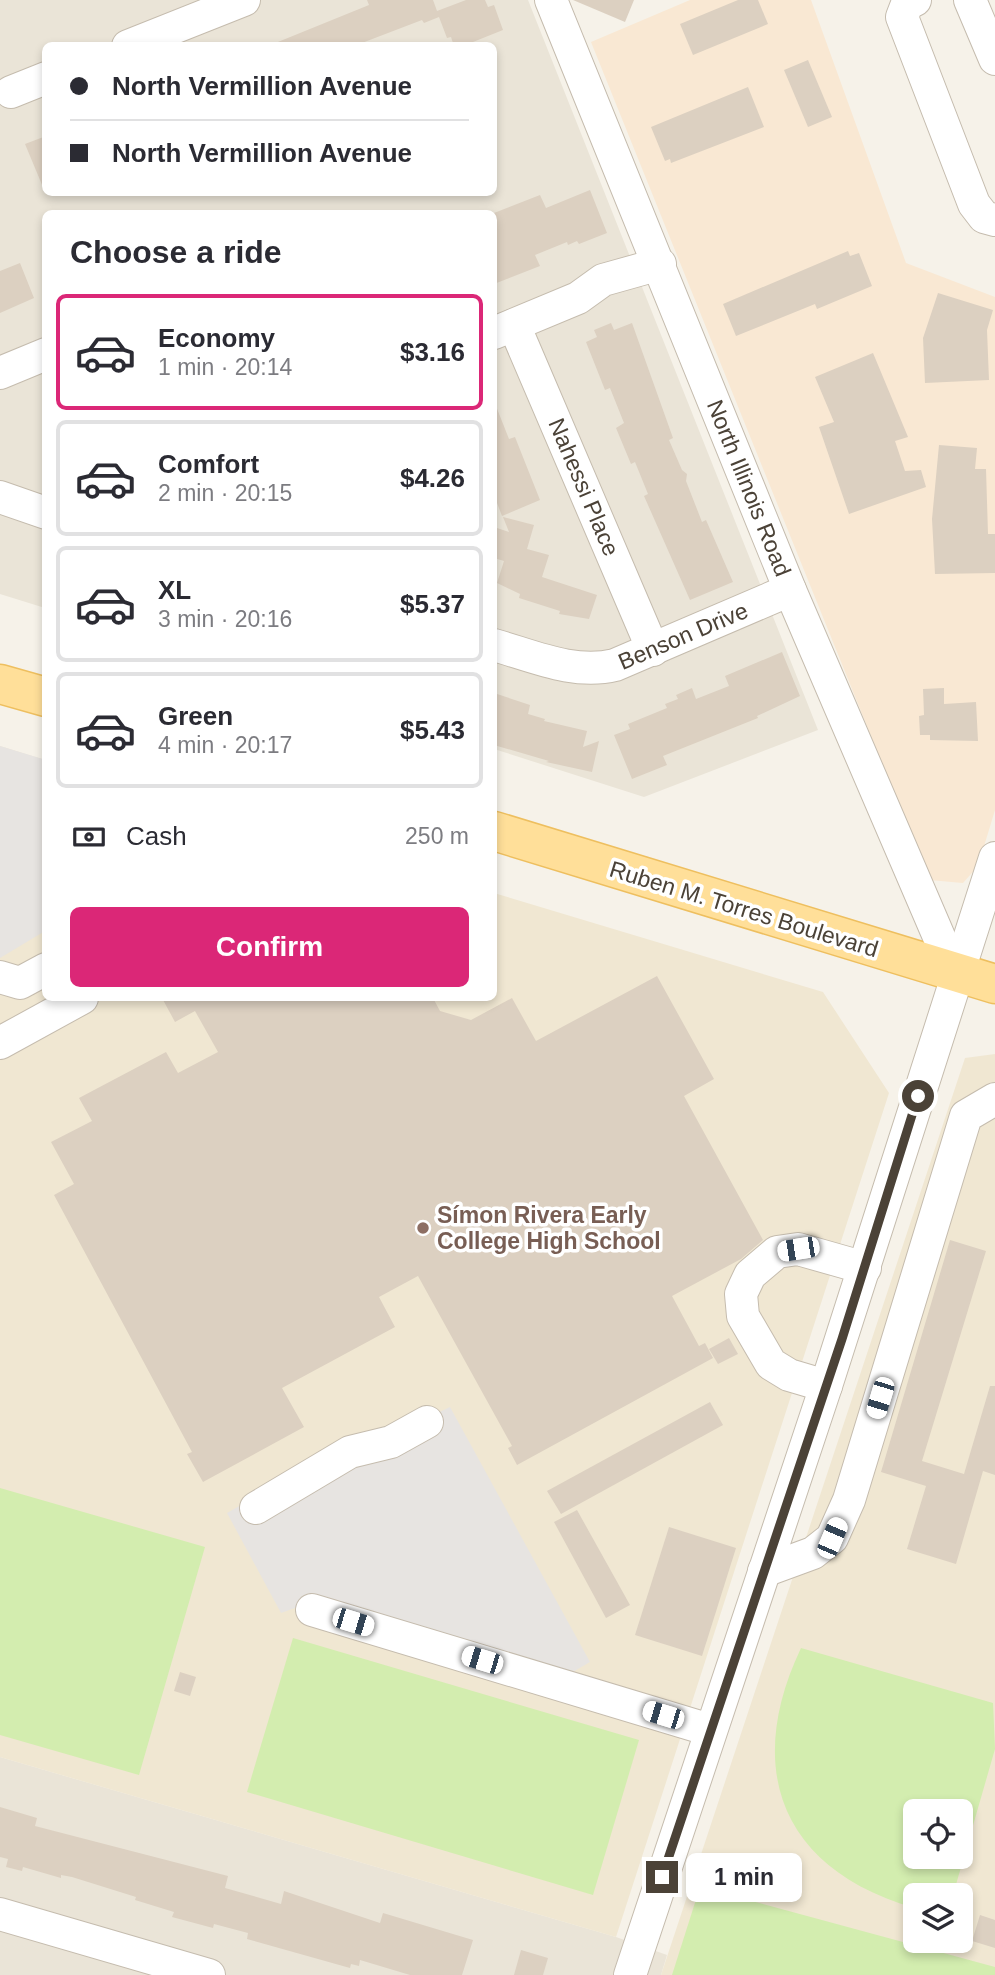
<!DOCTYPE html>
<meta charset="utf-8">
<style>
:root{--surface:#fff;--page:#f7f7f7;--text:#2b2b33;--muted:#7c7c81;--line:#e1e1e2;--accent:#db2777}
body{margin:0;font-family:Arial,sans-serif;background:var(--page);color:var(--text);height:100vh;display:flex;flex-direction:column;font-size:26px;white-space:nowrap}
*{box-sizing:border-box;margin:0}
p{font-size:23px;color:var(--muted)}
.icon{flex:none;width:38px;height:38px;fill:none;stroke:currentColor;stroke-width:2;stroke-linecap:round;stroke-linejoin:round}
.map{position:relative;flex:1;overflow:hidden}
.details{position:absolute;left:42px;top:210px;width:455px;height:791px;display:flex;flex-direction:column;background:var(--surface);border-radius:10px;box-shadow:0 4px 10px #0003}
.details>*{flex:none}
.guide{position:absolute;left:42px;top:42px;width:455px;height:154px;border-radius:10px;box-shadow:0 4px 10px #0003;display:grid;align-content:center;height:154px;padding:0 28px;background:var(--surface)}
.buttons{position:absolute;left:903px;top:1799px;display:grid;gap:14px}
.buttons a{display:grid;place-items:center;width:70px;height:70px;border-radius:10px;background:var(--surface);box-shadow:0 4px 10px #0003;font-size:35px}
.end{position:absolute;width:32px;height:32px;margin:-16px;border:9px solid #4b4237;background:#fff;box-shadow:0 0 0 4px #fff}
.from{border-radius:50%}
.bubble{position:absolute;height:49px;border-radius:10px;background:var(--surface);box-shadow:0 4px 10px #0003;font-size:23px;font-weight:600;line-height:49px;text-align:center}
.car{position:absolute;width:21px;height:42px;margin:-21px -10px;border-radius:9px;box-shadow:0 0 5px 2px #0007;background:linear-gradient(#fff 24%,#345 0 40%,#fff 0 76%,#345 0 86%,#fff 0)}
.guide b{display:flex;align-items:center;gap:24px;height:66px;font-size:26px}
.guide b+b{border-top:2px solid var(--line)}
.guide i{width:18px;height:18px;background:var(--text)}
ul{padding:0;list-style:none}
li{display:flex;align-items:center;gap:21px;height:116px;margin:0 14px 10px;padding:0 14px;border:4px solid var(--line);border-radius:10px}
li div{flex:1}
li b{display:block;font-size:26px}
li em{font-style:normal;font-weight:600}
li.active{border-color:var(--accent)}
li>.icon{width:63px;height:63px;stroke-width:1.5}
h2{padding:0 28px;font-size:32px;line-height:84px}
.pay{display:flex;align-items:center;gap:18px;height:77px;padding:0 28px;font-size:26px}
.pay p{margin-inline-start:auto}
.cta{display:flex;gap:14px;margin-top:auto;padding:14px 28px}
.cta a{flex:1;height:80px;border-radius:10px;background:var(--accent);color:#fff;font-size:28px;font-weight:600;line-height:80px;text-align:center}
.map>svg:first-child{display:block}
</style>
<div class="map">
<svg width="995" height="1975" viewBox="0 0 995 1975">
<rect width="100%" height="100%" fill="#f6f2e9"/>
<g fill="#eae4d7" fill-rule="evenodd">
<path d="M 0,0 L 528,0 L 818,730 L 644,797 L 494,749 L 494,214 L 46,214 L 45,608 L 0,594 ZM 46,46 L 494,46 L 494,192 L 46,192 Z"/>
<path d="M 0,1757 L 616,1937 L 667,1955 L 661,1975 L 0,1975 Z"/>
</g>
<path fill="#f9e8d3" d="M 690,0 L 811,0 L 906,263 L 995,297 L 995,810 L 978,866 L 963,883 L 929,880 L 591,42 Z"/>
<g fill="#f0e7d2" fill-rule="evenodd">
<path d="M 0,746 L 45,760 L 46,998 L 494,998 L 494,893 L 823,992 L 889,1093 L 616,1937 L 0,1757 Z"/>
<path d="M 995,1054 L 995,1975 L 661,1975 L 965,1058 ZM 915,1811 L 961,1811 L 961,1857 L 915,1857 ZM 915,1895 L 961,1895 L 961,1941 L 915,1941 Z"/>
</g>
<g fill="#d3edaf" fill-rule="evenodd">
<path d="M 0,1488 L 205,1547 L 139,1775 L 0,1735 Z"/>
<path d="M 293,1638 L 639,1740 L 593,1895 L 247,1792 Z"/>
<path d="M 801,1648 L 993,1703 L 995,1749 L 953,1895 L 915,1895 L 915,1908 C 782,1870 743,1770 801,1648 ZM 915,1811 L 961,1811 L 961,1857 L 915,1857 Z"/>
<path d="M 700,1887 L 995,1967 L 995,1975 L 672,1975 Z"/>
</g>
<g fill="#e7e4e1">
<path d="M 0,746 L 46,760 L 45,931 L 0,958 Z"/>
<path d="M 450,1407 L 590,1662 L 571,1673 L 317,1600 L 281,1613 L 227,1513 L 335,1452 L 387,1437 Z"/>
</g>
<g fill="#dcd0c1">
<path d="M 367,0 L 433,0 L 437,11 L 466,0 L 485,0 L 488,7 L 494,5 L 503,30 L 463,46 L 454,46 L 451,37 L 447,38 L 439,17 L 424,23 L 422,20 L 354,46 L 268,46 L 369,5 Z"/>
<path d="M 573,0 L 634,0 L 625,22 Z"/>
<path d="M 738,0 L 758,0 L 768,24 L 693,55 L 680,24 Z"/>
<path d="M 808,60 L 832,117 L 808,127 L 784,70 Z"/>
<path d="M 748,87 L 764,127 L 671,163 L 670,159 L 665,161 L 651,127 Z"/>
<path d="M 46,136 L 46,192 L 45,192 L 25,144 Z"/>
<path d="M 590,190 L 607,233 L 579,244 L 577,241 L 568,245 L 567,242 L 535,255 L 540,266 L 494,284 L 494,213 L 540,195 L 546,208 Z"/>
<path d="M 848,251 L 850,256 L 859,253 L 872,286 L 817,309 L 815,304 L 736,336 L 723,304 Z"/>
<path d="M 20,263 L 34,298 L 0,313 L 0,271 Z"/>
<path d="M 938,293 L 993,310 L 987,330 L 989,380 L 925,383 L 923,338 Z"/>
<path d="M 611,323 L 614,330 L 632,323 L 673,438 L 669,440 L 682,470 L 687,474 L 686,481 L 702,522 L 706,520 L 733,582 L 690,600 L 644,496 L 648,494 L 635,462 L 631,464 L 616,428 L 624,423 L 610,388 L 605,390 L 586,342 L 597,337 L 594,330 Z"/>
<path d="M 873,353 L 908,437 L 895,441 L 905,471 L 921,470 L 926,487 L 849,514 L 819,427 L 834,422 L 815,377 Z"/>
<path d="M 494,401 L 509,439 L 515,437 L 540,500 L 502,516 L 494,495 Z"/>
<path d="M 939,445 L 977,448 L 975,469 L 986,469 L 988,534 L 995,534 L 995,573 L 935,574 L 932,519 Z"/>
<path d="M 503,517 L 534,525 L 527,549 L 549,555 L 542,577 L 597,595 L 589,619 L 559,614 L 560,611 L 519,598 L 520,594 L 497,583 L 504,561 L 494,558 L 494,527 L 509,532 Z"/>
<path d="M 782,652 L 800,696 L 757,716 L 758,718 L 663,756 L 667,765 L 632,779 L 614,735 L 630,729 L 628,724 L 667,708 L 665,704 L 678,699 L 676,695 L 692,688 L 696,699 L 729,686 L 725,676 Z"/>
<path d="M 944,688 L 944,704 L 976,702 L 978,741 L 930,740 L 930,735 L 920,735 L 919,716 L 924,715 L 923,689 Z"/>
<path d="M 494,693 L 530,705 L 528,714 L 545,719 L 544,721 L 587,731 L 583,747 L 599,741 L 592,772 L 546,762 L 549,761 L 494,745 Z"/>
<path d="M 657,976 L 714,1079 L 684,1096 L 763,1240 L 741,1259 L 672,1296 L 699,1346 L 705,1343 L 713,1358 L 517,1465 L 508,1448 L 512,1446 L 418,1276 L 379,1297 L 395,1327 L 282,1388 L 304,1427 L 203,1482 L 187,1454 L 192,1452 L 54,1195 L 74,1184 L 51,1142 L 92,1121 L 79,1098 L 166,1052 L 178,1073 L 218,1052 L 195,1011 L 175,1022 L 162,998 L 433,998 L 440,1011 L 471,1020 L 512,998 L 536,1041 Z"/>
<path d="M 950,1240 L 986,1251 L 922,1461 L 964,1474 L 990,1386 L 995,1386 L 995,1475 L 983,1471 L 956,1564 L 907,1549 L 926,1486 L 881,1472 Z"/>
<path d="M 729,1338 L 738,1354 L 718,1364 L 709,1349 Z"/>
<path d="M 710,1402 L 723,1425 L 561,1514 L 547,1491 Z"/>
<path d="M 577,1510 L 630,1605 L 606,1618 L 554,1522 Z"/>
<path d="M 669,1527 L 736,1548 L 702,1656 L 635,1635 Z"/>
<path d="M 180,1672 L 196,1677 L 190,1696 L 174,1691 Z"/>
<path d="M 0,1807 L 37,1818 L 35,1826 L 228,1876 L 225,1888 L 281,1904 L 284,1891 L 380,1923 L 383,1913 L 473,1940 L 462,1975 L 410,1975 L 360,1960 L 359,1966 L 351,1964 L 350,1968 L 247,1939 L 248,1933 L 214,1924 L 213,1928 L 172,1917 L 174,1912 L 135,1900 L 136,1897 L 72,1877 L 61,1875 L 61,1878 L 23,1867 L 22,1871 L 6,1867 L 8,1859 L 0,1857 Z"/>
<path d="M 980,1915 L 995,1920 L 995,1948 L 972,1941 Z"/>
<path d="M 521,1950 L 548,1958 L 543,1975 L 514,1975 Z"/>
</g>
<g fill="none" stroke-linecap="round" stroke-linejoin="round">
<defs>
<g id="minor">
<path d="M 551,0 L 790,590 L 955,974"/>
<path d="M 915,0 L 907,4 L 902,17 L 974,204 L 984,217 L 995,220"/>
<path d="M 970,0 L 995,59"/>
<path d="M 128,46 L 244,0"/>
<path d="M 11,92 L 46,78"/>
<path d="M 514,325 L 653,650"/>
<path d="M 494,333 L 578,298 L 603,280 L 660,264"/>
<path d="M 0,373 L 46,354"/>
<path d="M 0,497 L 46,513"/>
<path d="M 494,645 C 533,656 574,675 615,665 L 790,590"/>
<path d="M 0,977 L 20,983 L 46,969"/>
<path d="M 0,1043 L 82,998"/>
<path d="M 826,1386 L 789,1375 L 771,1364 L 743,1316 L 741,1294 L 750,1275 L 777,1252 L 798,1249 L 865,1268"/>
<path d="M 256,1508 L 350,1452 L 391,1442 L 427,1422"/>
<path d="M 764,1571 L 813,1553 L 832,1538 L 849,1500 L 966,1116 L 995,1099"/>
<path d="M 312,1610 L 710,1730"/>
<path d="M 0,1914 L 209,1975"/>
<path d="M 630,1975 L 826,1386 L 995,858"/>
</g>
<g id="major">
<path d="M 0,684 L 46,697"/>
<path d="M 494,831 L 995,984"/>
</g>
</defs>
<use href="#minor" stroke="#c5bcae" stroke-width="34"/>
<use href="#major" stroke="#eebf5f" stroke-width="41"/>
<use href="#minor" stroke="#fff" stroke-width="32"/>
<use href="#major" stroke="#ffdf99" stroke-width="38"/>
</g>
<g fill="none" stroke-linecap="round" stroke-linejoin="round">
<path stroke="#4b4237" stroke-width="9" d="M 662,1877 L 842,1339 L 918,1096"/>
</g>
<circle fill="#8d6e63" stroke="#fff" stroke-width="2.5" cx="423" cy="1228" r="7"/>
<g text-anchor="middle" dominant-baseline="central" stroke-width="7" stroke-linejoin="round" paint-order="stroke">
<g font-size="23" fill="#4b4237" stroke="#fff">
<text transform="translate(584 487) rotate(67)">Nahessi Place</text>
<text transform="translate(749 488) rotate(68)">North Illinois Road</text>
<text transform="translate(683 636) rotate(-23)">Benson Drive</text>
<text transform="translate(744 909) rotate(17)">Ruben M. Torres Boulevard</text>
</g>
<g font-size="23" font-weight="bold" fill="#785e54" stroke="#fff" text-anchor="start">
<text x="437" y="1215">Símon Rivera Early<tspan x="437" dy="26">College High School</tspan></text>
</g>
</g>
</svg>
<div class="buttons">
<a><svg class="icon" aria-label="locate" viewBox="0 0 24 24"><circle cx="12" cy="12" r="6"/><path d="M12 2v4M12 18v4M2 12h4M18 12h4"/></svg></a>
<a><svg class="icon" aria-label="layers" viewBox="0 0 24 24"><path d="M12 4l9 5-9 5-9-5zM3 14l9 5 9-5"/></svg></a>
</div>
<i class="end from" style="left:918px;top:1096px"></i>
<i class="end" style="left:662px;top:1877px"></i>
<div class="bubble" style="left:686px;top:1853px;width:116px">1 min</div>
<i class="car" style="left:798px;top:1249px;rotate:261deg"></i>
<i class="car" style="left:880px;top:1398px;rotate:197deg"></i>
<i class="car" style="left:832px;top:1538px;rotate:23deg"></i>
<i class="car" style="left:353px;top:1622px;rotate:107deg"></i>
<i class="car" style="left:482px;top:1660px;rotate:287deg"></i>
<i class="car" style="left:663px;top:1715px;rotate:287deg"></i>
<div class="guide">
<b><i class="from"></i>North Vermillion Avenue</b>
<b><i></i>North Vermillion Avenue</b>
</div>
<section class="details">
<h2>Choose a ride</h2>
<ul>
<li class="active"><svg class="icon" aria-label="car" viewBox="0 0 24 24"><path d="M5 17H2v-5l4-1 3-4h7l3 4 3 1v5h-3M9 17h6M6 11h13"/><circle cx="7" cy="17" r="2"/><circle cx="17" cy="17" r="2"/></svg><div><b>Economy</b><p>1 min · 20:14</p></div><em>$3.16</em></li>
<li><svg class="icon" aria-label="car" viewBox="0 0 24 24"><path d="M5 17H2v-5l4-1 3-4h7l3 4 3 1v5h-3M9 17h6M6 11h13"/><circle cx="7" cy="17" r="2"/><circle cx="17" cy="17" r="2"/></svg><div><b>Comfort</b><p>2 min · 20:15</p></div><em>$4.26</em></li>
<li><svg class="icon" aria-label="car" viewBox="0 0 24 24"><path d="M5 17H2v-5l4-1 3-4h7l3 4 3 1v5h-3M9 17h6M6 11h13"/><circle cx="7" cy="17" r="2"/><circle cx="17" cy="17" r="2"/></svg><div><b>XL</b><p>3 min · 20:16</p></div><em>$5.37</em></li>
<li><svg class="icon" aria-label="car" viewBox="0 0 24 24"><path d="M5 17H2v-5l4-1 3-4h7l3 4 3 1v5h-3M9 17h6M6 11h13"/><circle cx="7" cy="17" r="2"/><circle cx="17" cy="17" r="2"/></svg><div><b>Green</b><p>4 min · 20:17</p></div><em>$5.43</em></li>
</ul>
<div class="pay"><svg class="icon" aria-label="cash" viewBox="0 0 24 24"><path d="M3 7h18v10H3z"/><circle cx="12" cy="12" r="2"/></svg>Cash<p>250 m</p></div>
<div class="cta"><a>Confirm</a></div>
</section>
</div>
